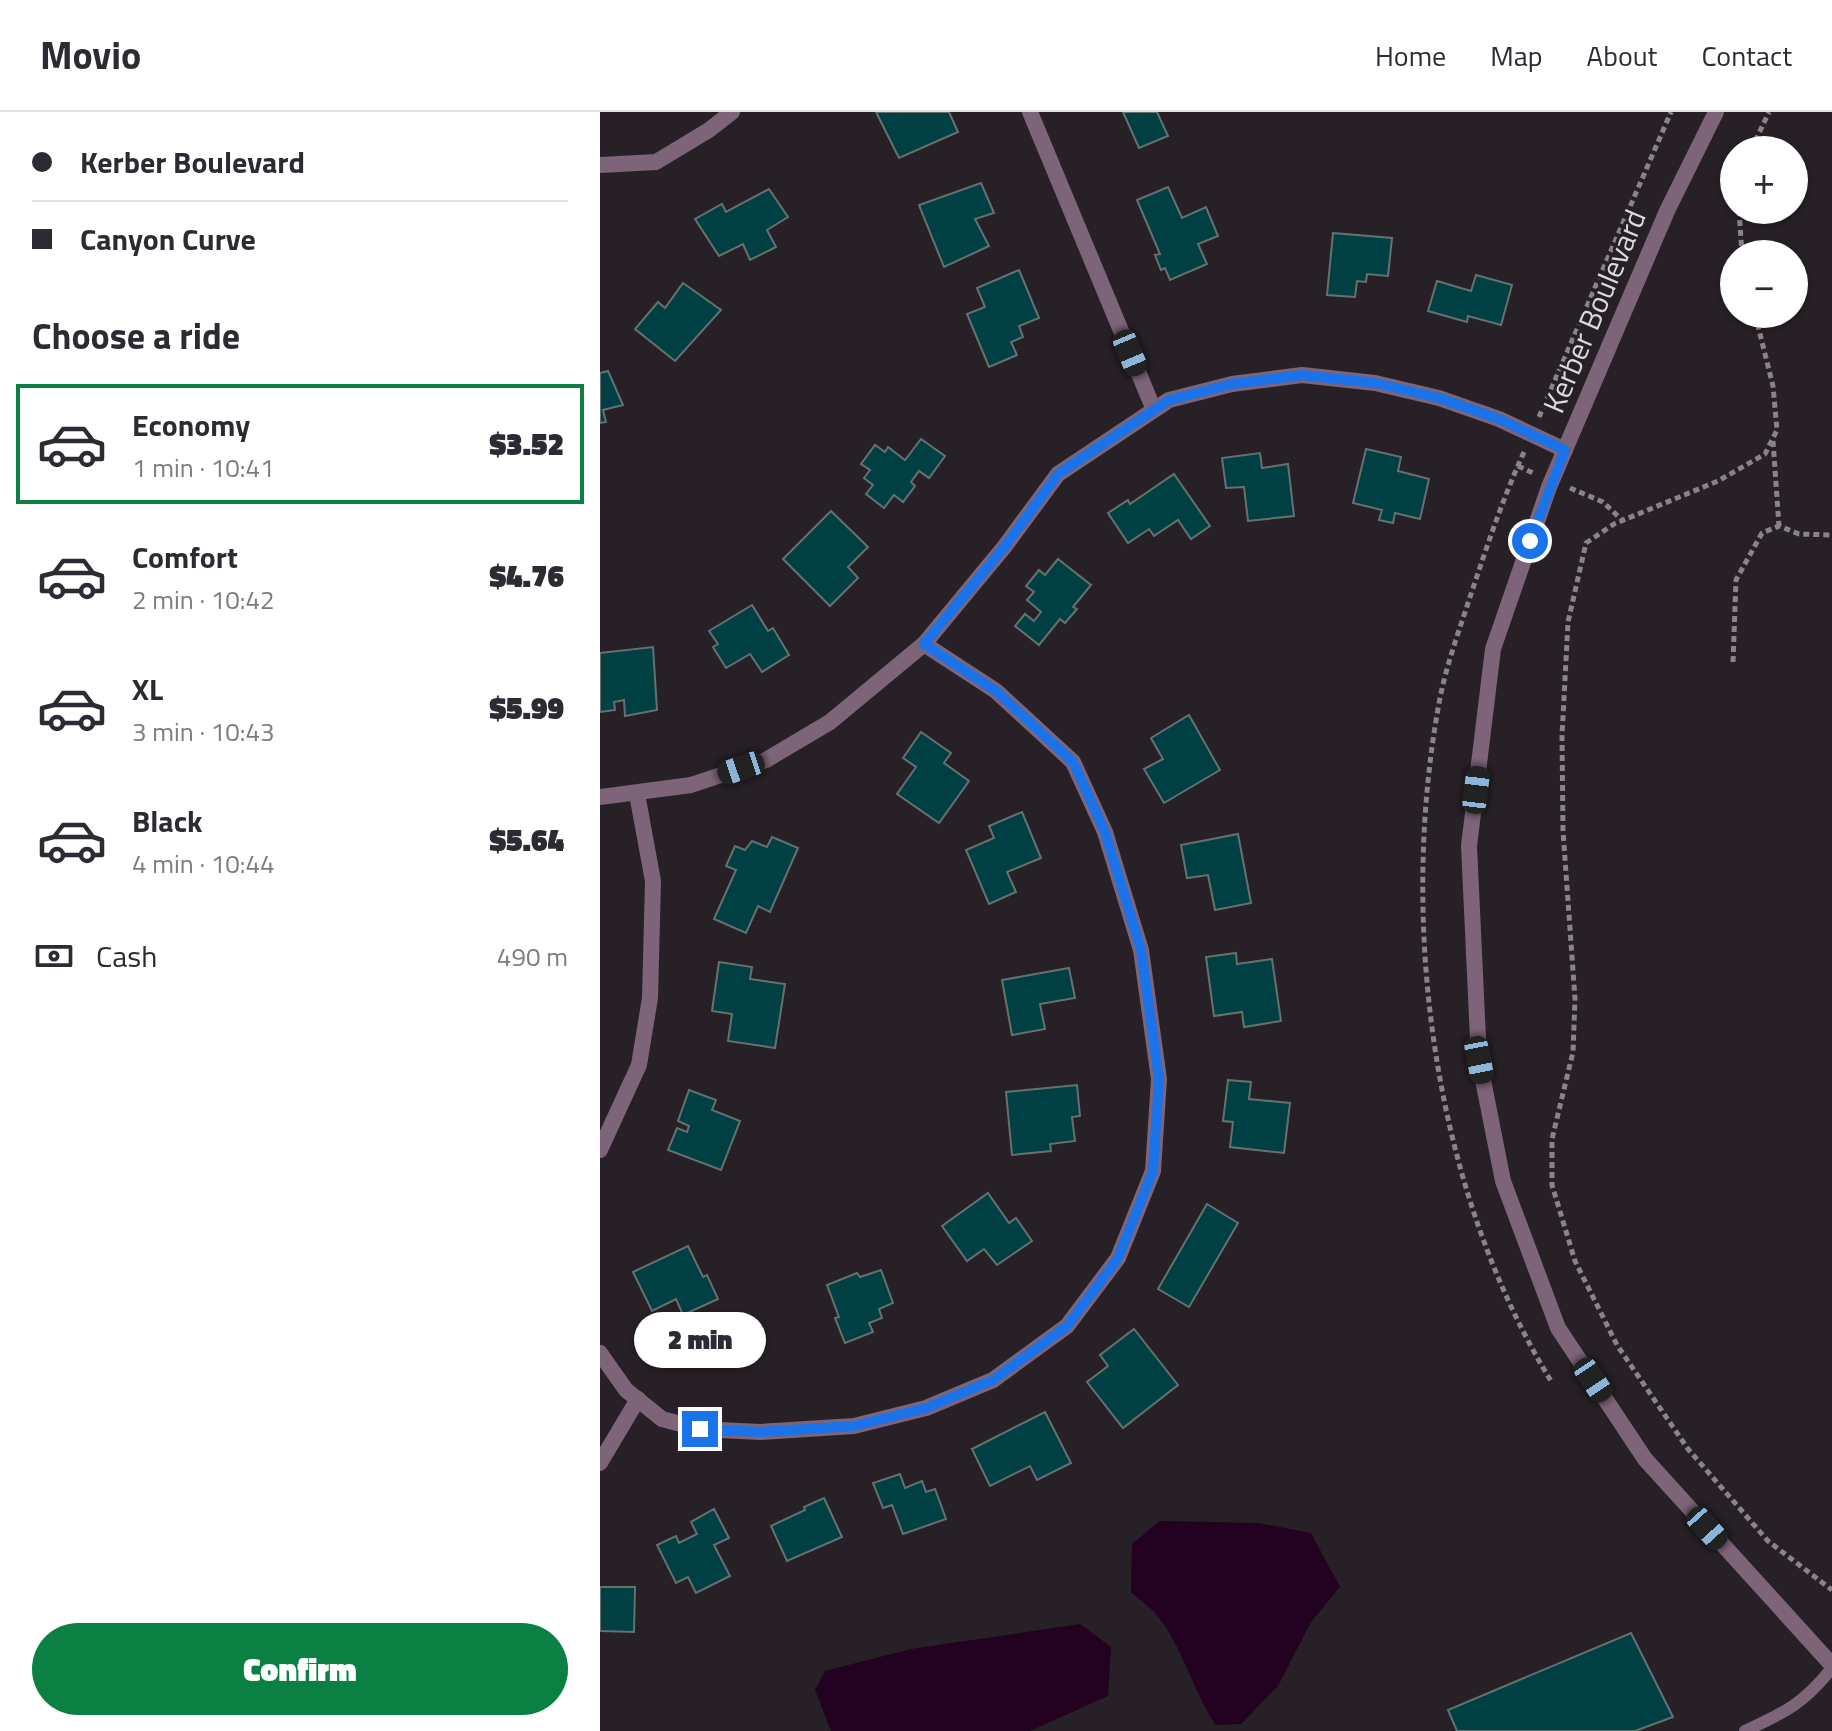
<!DOCTYPE html>
<meta charset="utf-8">
<style>
:root{--surface:#fff;--page:#f7f7f7;--text:#2b2b33;--muted:#7c7c81;--line:#e1e1e2;--accent:#0b8043}
body{margin:0;font-family:"Titillium Web",sans-serif;background:var(--page);color:var(--text);height:100vh;display:flex;flex-direction:column;font-size:30px;white-space:nowrap}
*{box-sizing:border-box;margin:0}
p{font-size:26px;color:var(--muted)}
.icon{flex:none;width:44px;height:44px;fill:none;stroke:currentColor;stroke-width:2;stroke-linecap:round;stroke-linejoin:round}
.map{position:relative;flex:1;overflow:hidden}
.panel{display:flex;flex-direction:column;background:var(--surface);width:600px}
.panel>*{flex:none}
.guide{display:grid;align-content:center;height:176px;padding:0 32px;background:var(--surface)}
.fabs{position:absolute;left:1120px;top:24px;display:grid;gap:16px}
.fabs a{display:grid;place-items:center;width:88px;height:88px;border-radius:50%;background:var(--surface);box-shadow:0 2px 6px #0004;font-size:40px}
.end{position:absolute;width:36px;height:36px;margin:-18px;border:10px solid #1a73e8;background:#fff;box-shadow:0 0 0 4px #fff}
.from{border-radius:50%}
.bubble{position:absolute;height:56px;border-radius:28px;background:var(--surface);box-shadow:0 2px 6px #0004;font-size:26px;font-weight:800;line-height:56px;text-align:center}
.car{position:absolute;width:24px;height:48px;margin:-24px -12px;border-radius:10px;box-shadow:0 0 6px 2px #0007;background:linear-gradient(#222 24%,#8ab4d8 0 40%,#222 0 76%,#8ab4d8 0 86%,#222 0)}
.guide b{display:flex;align-items:center;gap:28px;height:76px;font-size:30px}
.guide b+b{border-top:2px solid var(--line)}
.guide i{width:20px;height:20px;background:var(--text)}
ul{padding:0;list-style:none}
li{display:flex;align-items:center;gap:24px;height:120px;margin:0 16px 12px;padding:0 16px;border:4px solid transparent;border-radius:0px}
li div{flex:1}
li b{display:block;font-size:30px}
li em{font-style:normal;font-weight:800}
li.on{border-color:var(--accent)}
li>.icon{width:72px;height:72px;stroke-width:1.5}
h2{padding:0 32px;font-size:36px;line-height:96px}
.pay{display:flex;align-items:center;gap:20px;height:88px;padding:0 32px;font-size:30px}
.pay p{margin-inline-start:auto}
.primary-button{display:flex;gap:16px;margin-top:auto;padding:16px 32px}
.primary-button a{flex:1;height:92px;border-radius:48px;background:var(--accent);color:#fff;font-size:32px;font-weight:800;line-height:92px;text-align:center}
header{display:flex;align-items:center;gap:48px;box-sizing:border-box;height:112px;padding:0 40px;background:var(--surface);border-bottom:2px solid var(--line)}
header strong{font-size:38px}
nav{display:flex;gap:44px;margin-inline-start:auto;font-size:28px}
main{display:flex;flex:1;min-height:0}
.map>svg:first-child{display:block}
</style>
<header>
<strong>Movio</strong>
<nav><a>Home</a><a>Map</a><a>About</a><a>Contact</a></nav>
</header>
<main>
<section class="panel">
<div class="guide">
<b><i class="from"></i>Kerber Boulevard</b>
<b><i></i>Canyon Curve</b>
</div>
<h2>Choose a ride</h2>
<ul>
<li class="on"><svg class="icon" aria-label="car" viewBox="0 0 24 24"><path d="M5 17H2v-5l4-1 3-4h7l3 4 3 1v5h-3M9 17h6M6 11h13"/><circle cx="7" cy="17" r="2"/><circle cx="17" cy="17" r="2"/></svg><div><b>Economy</b><p>1 min · 10:41</p></div><em>$3.52</em></li>
<li><svg class="icon" aria-label="car" viewBox="0 0 24 24"><path d="M5 17H2v-5l4-1 3-4h7l3 4 3 1v5h-3M9 17h6M6 11h13"/><circle cx="7" cy="17" r="2"/><circle cx="17" cy="17" r="2"/></svg><div><b>Comfort</b><p>2 min · 10:42</p></div><em>$4.76</em></li>
<li><svg class="icon" aria-label="car" viewBox="0 0 24 24"><path d="M5 17H2v-5l4-1 3-4h7l3 4 3 1v5h-3M9 17h6M6 11h13"/><circle cx="7" cy="17" r="2"/><circle cx="17" cy="17" r="2"/></svg><div><b>XL</b><p>3 min · 10:43</p></div><em>$5.99</em></li>
<li><svg class="icon" aria-label="car" viewBox="0 0 24 24"><path d="M5 17H2v-5l4-1 3-4h7l3 4 3 1v5h-3M9 17h6M6 11h13"/><circle cx="7" cy="17" r="2"/><circle cx="17" cy="17" r="2"/></svg><div><b>Black</b><p>4 min · 10:44</p></div><em>$5.64</em></li>
</ul>
<div class="pay"><svg class="icon" aria-label="cash" viewBox="0 0 24 24"><path d="M3 7h18v10H3z"/><circle cx="12" cy="12" r="2"/></svg>Cash<p>490 m</p></div>
<div class="primary-button"><a>Confirm</a></div>
</section>
<div class="map">
<svg width="1232" height="1619" viewBox="0 0 1232 1619">
<rect width="100%" height="100%" fill="#272026"/>
<g fill="#230120">
<path d="M 560,1409 L 658,1411 L 711,1421 L 740,1475 L 711,1510 L 678,1574 L 641,1612 L 616,1613 C 593,1580 584,1538 559,1506 C 552,1496 540,1488 531,1480 L 532,1432 Z"/>
<path d="M 480,1512 L 511,1535 L 508,1584 L 430,1619 L 231,1619 L 215,1578 L 225,1559 L 311,1537 Z"/>
</g>
<g fill="#004043" stroke="#657171" stroke-width="2">
<path d="M 276,0 L 349,0 L 358,20 L 299,46 Z"/>
<path d="M 523,0 L 557,0 L 568,24 L 539,36 Z"/>
<path d="M 381,71 L 394,101 L 375,107 L 389,134 L 344,155 L 319,93 Z"/>
<path d="M 568,75 L 582,106 L 606,95 L 618,124 L 598,132 L 607,152 L 570,168 L 565,156 L 561,158 L 555,143 L 560,142 L 537,88 Z"/>
<path d="M 169,77 L 188,105 L 167,118 L 176,135 L 150,148 L 143,132 L 119,144 L 95,107 L 122,92 L 126,100 Z"/>
<path d="M 733,121 L 792,126 L 788,164 L 767,162 L 766,170 L 757,169 L 755,185 L 727,183 Z"/>
<path d="M 419,158 L 439,206 L 419,214 L 423,225 L 411,230 L 417,243 L 389,255 L 367,202 L 385,195 L 377,176 Z"/>
<path d="M 876,163 L 912,173 L 901,213 L 868,204 L 867,210 L 828,199 L 837,169 L 871,179 Z"/>
<path d="M 83,171 L 121,198 L 75,249 L 35,217 L 58,190 L 65,196 Z"/>
<path d="M 8,259 L 23,293 L 3,298 L 6,310 L 0,311 L 0,261 Z"/>
<path d="M 321,327 L 345,344 L 329,366 L 319,359 L 311,370 L 315,374 L 303,390 L 294,383 L 284,396 L 266,382 L 273,373 L 264,366 L 270,358 L 261,352 L 275,333 L 285,340 L 288,335 L 305,348 Z"/>
<path d="M 766,337 L 801,345 L 798,359 L 829,367 L 820,407 L 795,401 L 793,411 L 779,408 L 782,398 L 753,391 Z"/>
<path d="M 660,341 L 662,356 L 688,352 L 694,404 L 648,409 L 644,375 L 626,376 L 622,346 Z"/>
<path d="M 574,362 L 610,414 L 591,427 L 578,408 L 554,424 L 549,417 L 528,431 L 508,401 L 528,388 L 530,392 Z"/>
<path d="M 231,399 L 268,435 L 248,455 L 258,466 L 230,494 L 183,447 Z"/>
<path d="M 458,447 L 491,473 L 473,495 L 477,497 L 465,511 L 460,507 L 439,533 L 415,514 L 425,502 L 434,509 L 441,500 L 427,488 L 434,480 L 426,474 L 439,458 L 445,463 Z"/>
<path d="M 152,493 L 168,519 L 173,516 L 189,543 L 162,560 L 150,542 L 126,556 L 113,535 L 118,532 L 109,519 Z"/>
<path d="M 53,535 L 57,598 L 25,604 L 24,588 L 14,590 L 15,598 L 0,600 L 0,541 Z"/>
<path d="M 589,603 L 620,658 L 564,691 L 544,657 L 563,647 L 551,626 Z"/>
<path d="M 321,620 L 351,641 L 344,651 L 369,669 L 339,711 L 297,682 L 316,655 L 303,646 Z"/>
<path d="M 422,700 L 441,746 L 407,760 L 416,780 L 389,792 L 366,738 L 394,726 L 389,714 Z"/>
<path d="M 638,722 L 651,791 L 615,798 L 608,763 L 587,766 L 581,733 Z"/>
<path d="M 172,725 L 198,736 L 170,800 L 158,794 L 146,821 L 114,807 L 136,758 L 126,754 L 135,734 L 145,738 L 152,729 L 167,735 Z"/>
<path d="M 636,841 L 637,852 L 672,847 L 681,909 L 644,915 L 642,900 L 614,904 L 606,845 Z"/>
<path d="M 119,850 L 152,855 L 150,867 L 185,872 L 175,936 L 128,929 L 132,902 L 112,899 Z"/>
<path d="M 469,856 L 475,886 L 440,892 L 445,917 L 412,923 L 402,868 Z"/>
<path d="M 628,968 L 651,970 L 649,987 L 690,991 L 684,1041 L 630,1035 L 633,1010 L 623,1009 Z"/>
<path d="M 477,973 L 480,1004 L 472,1005 L 475,1029 L 450,1032 L 451,1039 L 412,1043 L 406,980 Z"/>
<path d="M 89,978 L 116,988 L 112,998 L 140,1009 L 121,1058 L 68,1038 L 77,1016 L 87,1020 L 89,1014 L 78,1009 Z"/>
<path d="M 388,1081 L 409,1111 L 416,1106 L 432,1129 L 397,1153 L 384,1137 L 367,1149 L 342,1114 Z"/>
<path d="M 607,1092 L 638,1111 L 589,1195 L 558,1177 Z"/>
<path d="M 88,1134 L 103,1165 L 107,1163 L 118,1187 L 83,1203 L 76,1187 L 52,1199 L 33,1160 Z"/>
<path d="M 281,1158 L 293,1191 L 279,1197 L 282,1206 L 269,1211 L 273,1220 L 245,1231 L 235,1206 L 239,1205 L 227,1173 L 257,1161 L 260,1165 Z"/>
<path d="M 534,1217 L 578,1273 L 523,1316 L 487,1270 L 508,1254 L 500,1243 Z"/>
<path d="M 445,1300 L 471,1351 L 437,1368 L 430,1354 L 390,1374 L 372,1337 Z"/>
<path d="M 300,1362 L 305,1376 L 322,1369 L 326,1380 L 335,1377 L 346,1407 L 303,1422 L 292,1393 L 283,1396 L 273,1371 Z"/>
<path d="M 224,1386 L 242,1425 L 187,1449 L 171,1414 L 205,1398 L 204,1395 Z"/>
<path d="M 114,1397 L 129,1426 L 114,1433 L 130,1464 L 96,1481 L 88,1465 L 76,1471 L 57,1433 L 76,1424 L 79,1431 L 97,1422 L 91,1410 Z"/>
<path d="M 0,1475 L 35,1475 L 34,1520 L 0,1519 Z"/>
<path d="M 1031,1521 L 1073,1605 L 1035,1619 L 857,1619 L 848,1598 Z"/>
</g>
<g fill="none" stroke-linecap="round" stroke-linejoin="round">
<g stroke="#8a8489" stroke-width="5" stroke-dasharray="6 4" stroke-linecap="butt">
<path d="M 1151,38 L 1169,0"/>
<path d="M 1139,98 L 1142,142"/>
<path d="M 1155,202 L 1173,274 L 1177,318 L 1165,342 L 1118,369 L 1014,412 L 986,431 L 968,510 L 962,624 L 963,719 L 975,887 L 973,940 L 952,1027 L 952,1073 L 975,1149 L 1017,1233 L 1088,1337 L 1168,1429 L 1232,1478"/>
<path d="M 939,305 L 1071,0"/>
<path d="M 1173,329 L 1179,414"/>
<path d="M 924,340 C 903,386 887,434 871,482 C 860,516 847,551 840,586 C 798,807 832,1075 951,1269"/>
<path d="M 918,354 L 935,362"/>
<path d="M 970,376 L 1003,390 L 1023,409"/>
<path d="M 1133,550 L 1136,468 L 1162,421 L 1179,414 L 1199,422 L 1232,423"/>
</g>
<path stroke="#7d6478" stroke-width="12" d="M 1145,1619 C 1186,1600 1203,1592 1232,1556"/>
<g stroke="#7d6478" stroke-width="16">
<path d="M 430,0 L 554,298"/>
<path d="M 0,53 L 56,50 L 109,18 L 132,0"/>
<path d="M 0,685 L 91,673 L 166,648 L 230,610 L 324,532 L 405,434 L 458,362 L 569,288 L 632,272 L 702,263 L 775,271 L 839,286 L 899,307 L 965,338"/>
<path d="M 0,1038 L 39,953 L 50,886 L 53,769 L 37,682"/>
<path d="M 0,1241 L 26,1278 L 62,1307 L 100,1317 L 160,1320 L 254,1314 L 326,1296 L 393,1268 L 467,1214 L 518,1146 L 553,1059 L 559,967 L 541,838 L 505,720 L 473,650 L 396,579 L 324,532"/>
<path d="M 0,1351 L 38,1287"/>
</g>
<path stroke="#7d6478" stroke-width="16" d="M 1116,0 L 1067,99 L 949,375 L 893,537 L 869,734 L 879,948 L 903,1069 L 958,1216 L 1045,1347 L 1232,1553"/>
</g>
<g fill="none" stroke-linecap="round" stroke-linejoin="round">
<path stroke="#1a73e8" stroke-width="10" d="M 100,1317 L 160,1320 L 254,1314 L 326,1296 L 393,1268 L 467,1214 L 518,1146 L 553,1059 L 559,967 L 541,838 L 505,720 L 473,650 L 396,579 L 324,532 L 405,434 L 458,362 L 569,288 L 632,272 L 702,263 L 775,271 L 839,286 L 899,307 L 965,338 L 930,429"/>
</g>
<g text-anchor="middle" dominant-baseline="central" stroke-width="6" stroke-linejoin="round" paint-order="stroke">
<g font-size="30" fill="#ddd8dc" stroke="#272026">
<text transform="translate(994 199) rotate(-67)">Kerber Boulevard</text>
</g>
</g>
</svg>
<div class="fabs">
<a>+</a>
<a>−</a>
</div>
<i class="end from" style="left:930px;top:429px"></i>
<i class="end" style="left:100px;top:1317px"></i>
<div class="bubble" style="left:34px;top:1200px;width:132px">2 min</div>
<i class="car" style="left:530px;top:241px;rotate:157deg"></i>
<i class="car" style="left:141px;top:656px;rotate:251deg"></i>
<i class="car" style="left:876px;top:678px;rotate:7deg"></i>
<i class="car" style="left:879px;top:948px;rotate:169deg"></i>
<i class="car" style="left:993px;top:1268px;rotate:146deg"></i>
<i class="car" style="left:1107px;top:1416px;rotate:138deg"></i>
</div>
</main>
